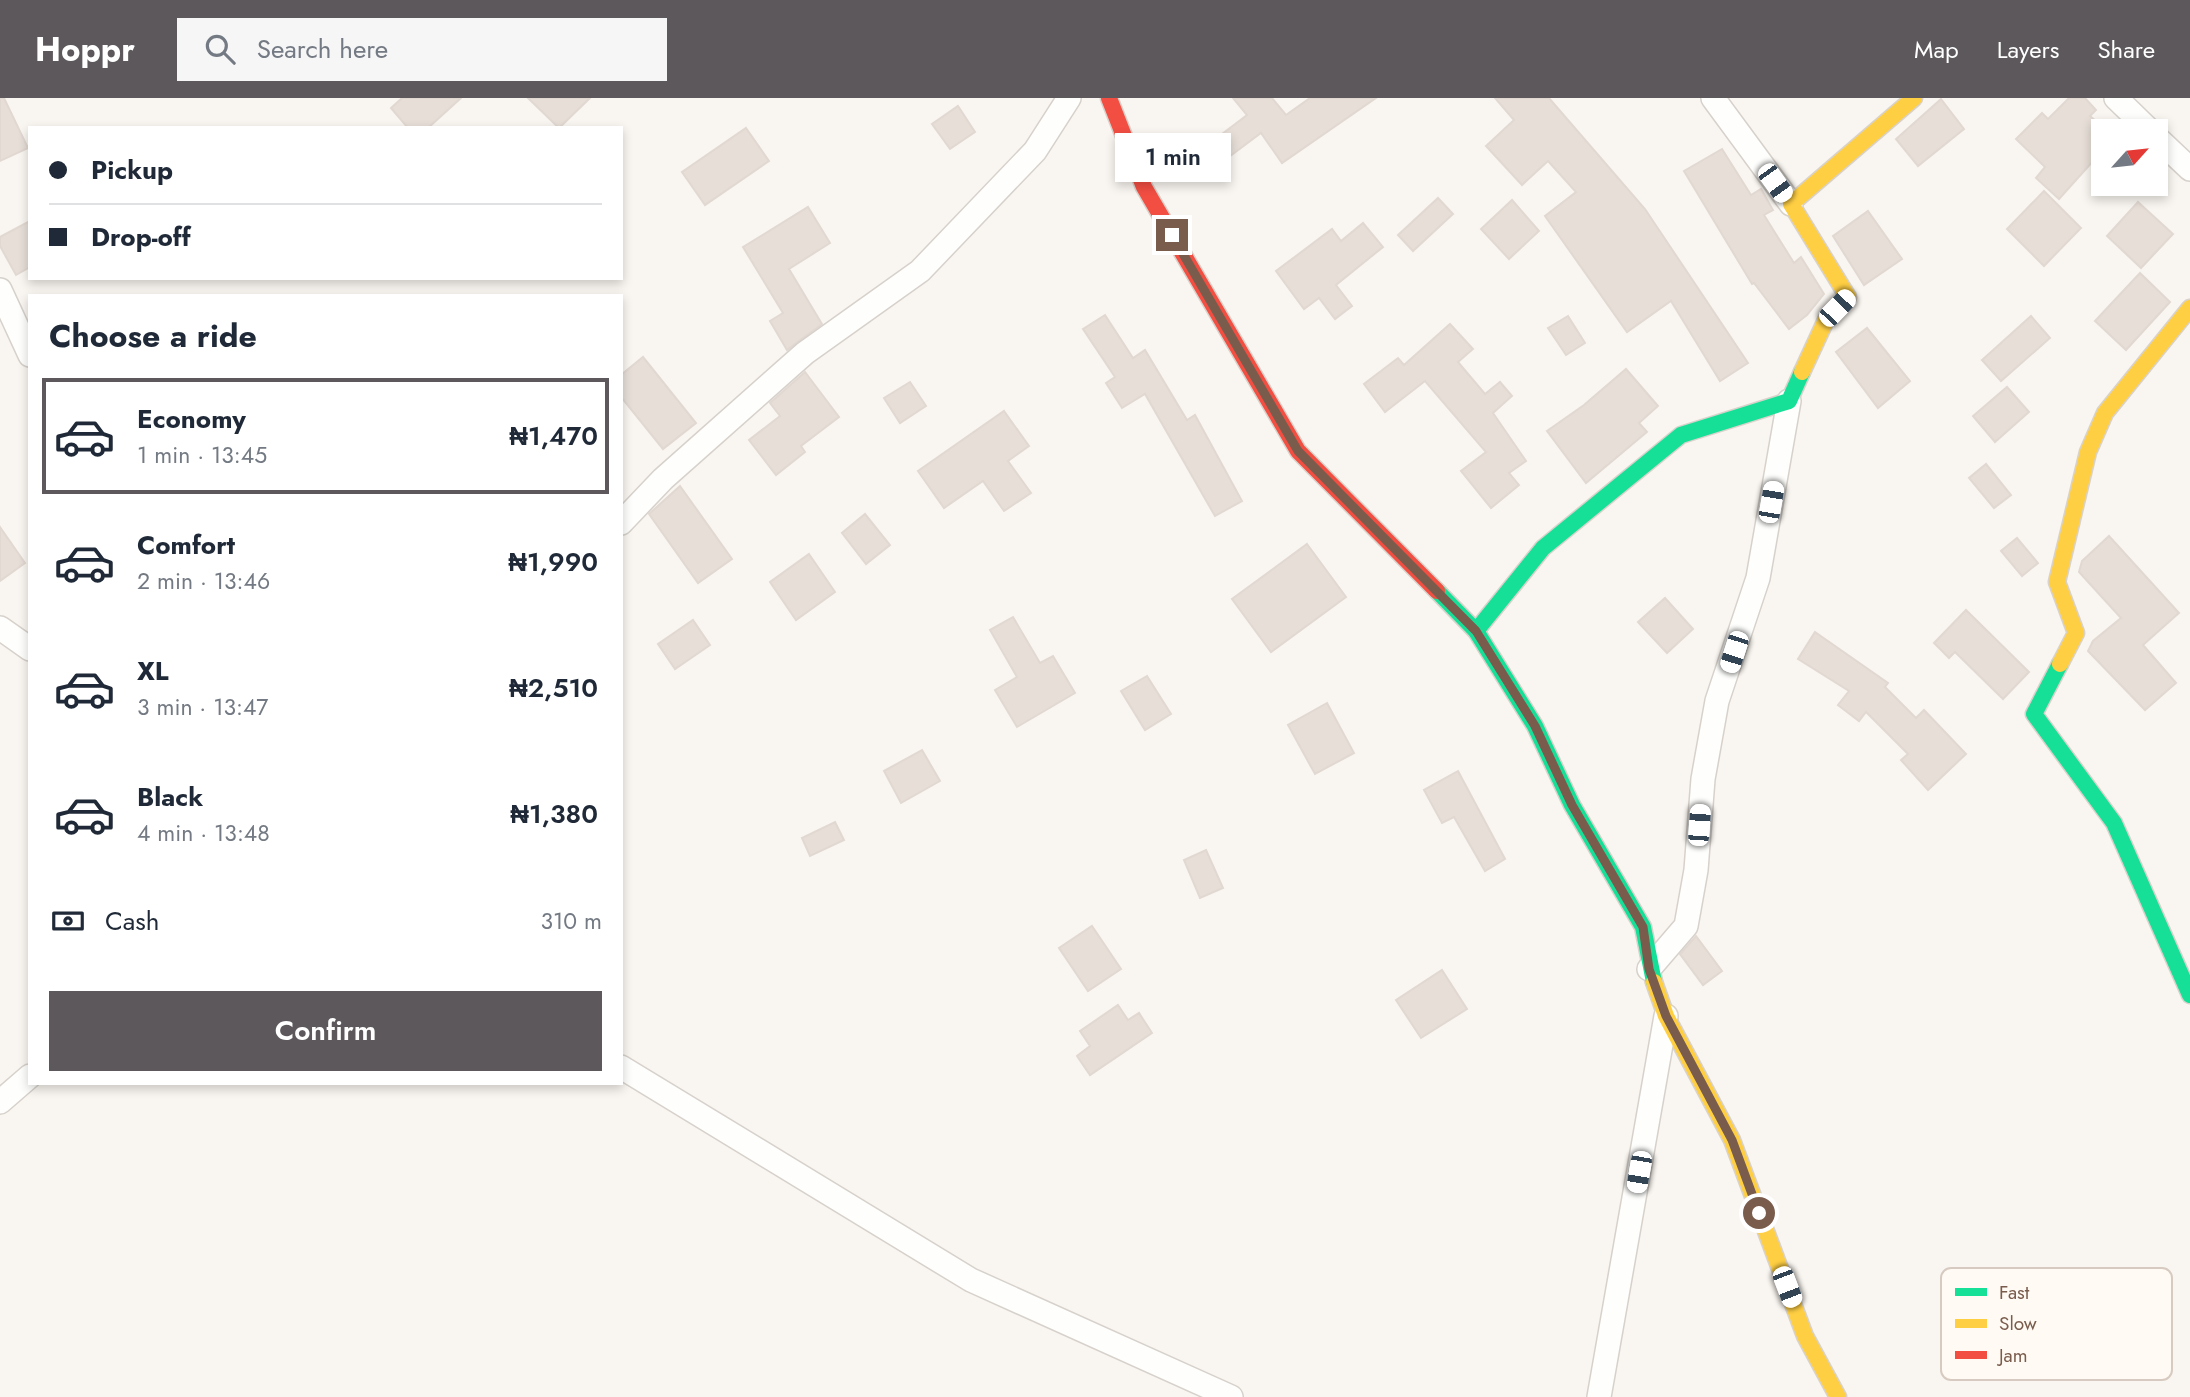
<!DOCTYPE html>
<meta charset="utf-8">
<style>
:root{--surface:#fff;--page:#f6f6f7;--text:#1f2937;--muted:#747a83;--line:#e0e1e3;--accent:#5c585b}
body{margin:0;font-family:Jost,sans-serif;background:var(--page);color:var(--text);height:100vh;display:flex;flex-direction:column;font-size:26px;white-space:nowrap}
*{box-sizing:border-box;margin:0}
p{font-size:23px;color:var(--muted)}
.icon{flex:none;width:38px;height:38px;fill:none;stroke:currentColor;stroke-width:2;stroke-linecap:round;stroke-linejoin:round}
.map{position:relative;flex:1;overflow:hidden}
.details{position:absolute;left:28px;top:196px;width:595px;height:791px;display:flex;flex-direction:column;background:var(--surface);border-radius:0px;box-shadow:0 4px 10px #0003}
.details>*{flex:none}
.top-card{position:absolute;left:28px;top:28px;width:595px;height:154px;border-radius:0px;box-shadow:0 4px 10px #0003;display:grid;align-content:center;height:154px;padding:0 21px;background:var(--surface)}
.needle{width:46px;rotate:63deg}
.controls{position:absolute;left:2091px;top:21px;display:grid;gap:14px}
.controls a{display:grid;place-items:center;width:77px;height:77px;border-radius:0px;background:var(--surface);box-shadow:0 4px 10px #0003;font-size:35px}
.end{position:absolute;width:32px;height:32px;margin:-16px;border:9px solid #7a5c4d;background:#fff;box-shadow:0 0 0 4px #fff}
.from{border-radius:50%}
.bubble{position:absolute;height:49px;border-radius:0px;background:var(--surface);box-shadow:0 4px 10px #0003;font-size:23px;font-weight:600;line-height:49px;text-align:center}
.car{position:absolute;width:21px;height:42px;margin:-21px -10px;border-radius:9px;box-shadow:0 0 5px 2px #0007;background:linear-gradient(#fff 24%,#345 0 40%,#fff 0 76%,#345 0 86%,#fff 0)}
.top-card b{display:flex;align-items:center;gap:24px;height:66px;font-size:26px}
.top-card b+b{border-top:2px solid var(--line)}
.top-card i{width:18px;height:18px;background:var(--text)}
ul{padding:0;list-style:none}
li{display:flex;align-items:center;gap:21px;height:116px;margin:0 14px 10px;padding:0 7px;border:4px solid transparent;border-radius:0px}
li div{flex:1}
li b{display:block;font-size:26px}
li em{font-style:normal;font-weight:600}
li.active{border-color:var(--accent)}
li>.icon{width:63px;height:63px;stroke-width:1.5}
h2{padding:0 21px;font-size:32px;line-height:84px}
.pay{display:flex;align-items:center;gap:18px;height:77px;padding:0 21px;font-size:26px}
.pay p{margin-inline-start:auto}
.primary-button{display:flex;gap:14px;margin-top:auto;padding:14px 21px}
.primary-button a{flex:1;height:80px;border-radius:0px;background:var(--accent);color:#fff;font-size:28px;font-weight:600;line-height:80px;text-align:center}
header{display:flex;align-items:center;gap:42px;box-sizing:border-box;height:98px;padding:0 35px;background:var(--accent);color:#fff}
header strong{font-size:33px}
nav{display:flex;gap:38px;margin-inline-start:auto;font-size:24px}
.search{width:490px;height:63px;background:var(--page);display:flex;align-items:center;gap:18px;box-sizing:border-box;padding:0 24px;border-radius:0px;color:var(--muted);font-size:26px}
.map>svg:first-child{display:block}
</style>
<header>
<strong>Hoppr</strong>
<div class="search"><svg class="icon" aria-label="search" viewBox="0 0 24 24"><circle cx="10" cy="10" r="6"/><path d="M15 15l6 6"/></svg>Search here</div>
<nav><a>Map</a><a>Layers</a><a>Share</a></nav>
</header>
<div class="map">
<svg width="2190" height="1299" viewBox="0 0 2190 1299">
<rect width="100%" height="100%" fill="#f9f5f0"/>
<g fill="#e6ded7" stroke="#e2d8d2" stroke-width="2">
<path d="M 0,0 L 4,0 L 28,50 L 0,63 Z"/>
<path d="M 402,0 L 461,0 L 428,30 L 408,30 L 391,10 Z"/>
<path d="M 528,0 L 590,0 L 559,30 Z"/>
<path d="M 1233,0 L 1272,0 L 1286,17 L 1310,0 L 1376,0 L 1282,65 L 1261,35 L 1214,70 L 1201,52 L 1247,17 Z"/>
<path d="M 1495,0 L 1549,0 L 1645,111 L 1748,265 L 1720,283 L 1671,203 L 1627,234 L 1545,118 L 1576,94 L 1548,63 L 1522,87 L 1486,48 L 1514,22 Z"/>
<path d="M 2069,0 L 2085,0 L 2096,12 L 2090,18 L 2104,30 L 2104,71 L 2094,62 L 2059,101 L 2036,80 L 2045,69 L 2016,41 L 2042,15 L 2048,21 Z"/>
<path d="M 1941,1 L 1964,31 L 1918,68 L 1896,41 Z"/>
<path d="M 958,8 L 975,34 L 950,51 L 932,26 Z"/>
<path d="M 746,30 L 769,63 L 705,107 L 682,74 Z"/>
<path d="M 1722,51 L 1751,97 L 1761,91 L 1773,112 L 1764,117 L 1794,165 L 1801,159 L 1824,196 L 1807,217 L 1789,231 L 1754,185 L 1752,186 L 1684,73 Z"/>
<path d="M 2044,93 L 2081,130 L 2044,168 L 2007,131 Z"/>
<path d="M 1438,100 L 1453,116 L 1413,153 L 1398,137 Z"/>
<path d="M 1512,102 L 1539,133 L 1509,161 L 1481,131 Z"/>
<path d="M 2138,104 L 2173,136 L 2141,170 L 2107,138 Z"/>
<path d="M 808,109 L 830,145 L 789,171 L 822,226 L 787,252 L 770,223 L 783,215 L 743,149 Z"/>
<path d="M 1868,113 L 1902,161 L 1864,187 L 1833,138 Z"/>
<path d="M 30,123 L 30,169 L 16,177 L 0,148 L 0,139 Z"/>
<path d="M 1363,125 L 1383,149 L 1336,187 L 1352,208 L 1335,221 L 1319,200 L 1304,211 L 1276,173 L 1332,131 L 1341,143 Z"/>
<path d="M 2140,175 L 2170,204 L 2126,252 L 2095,223 Z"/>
<path d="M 1105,217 L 1133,260 L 1145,252 L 1187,322 L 1195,317 L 1242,403 L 1215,418 L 1145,296 L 1122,310 L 1106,285 L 1115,279 L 1083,231 Z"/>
<path d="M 1568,218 L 1585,245 L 1566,257 L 1548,230 Z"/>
<path d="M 2031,218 L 2050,240 L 2001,283 L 1982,262 Z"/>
<path d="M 1450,226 L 1473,251 L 1458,264 L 1485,296 L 1500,284 L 1512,298 L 1493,315 L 1526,363 L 1509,375 L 1519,387 L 1491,410 L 1461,373 L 1486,354 L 1425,283 L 1385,314 L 1364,286 L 1398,260 L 1404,267 Z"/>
<path d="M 1867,230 L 1910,283 L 1878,310 L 1836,254 Z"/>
<path d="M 643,259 L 696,325 L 663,351 L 621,299 L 621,277 Z"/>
<path d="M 1626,271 L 1658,308 L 1639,325 L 1647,334 L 1586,385 L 1547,333 L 1584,307 Z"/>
<path d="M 805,274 L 839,319 L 801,348 L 805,354 L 776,377 L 749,342 L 780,318 L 770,305 Z"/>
<path d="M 910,284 L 926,308 L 900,325 L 884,300 Z"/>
<path d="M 2007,289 L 2029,314 L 1995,344 L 1973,318 Z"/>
<path d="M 1004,313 L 1029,348 L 1008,363 L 1031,395 L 1004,413 L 983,383 L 944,410 L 918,373 Z"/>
<path d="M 1986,366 L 2011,397 L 1994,410 L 1969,380 Z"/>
<path d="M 680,388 L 732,461 L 698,485 L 649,416 Z"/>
<path d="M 865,416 L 890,447 L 866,466 L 842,435 Z"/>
<path d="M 0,429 L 25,465 L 0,483 Z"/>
<path d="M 2109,438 L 2179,515 L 2143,547 L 2176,585 L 2145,612 L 2088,553 L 2093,543 L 2121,520 L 2079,474 L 2082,463 Z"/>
<path d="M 2017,440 L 2038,465 L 2022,478 L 2001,453 Z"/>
<path d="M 1307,446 L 1346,499 L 1271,554 L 1232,501 Z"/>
<path d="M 809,456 L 835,494 L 796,522 L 770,484 Z"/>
<path d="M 1665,500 L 1693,531 L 1667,555 L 1638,524 Z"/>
<path d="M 1966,512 L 2029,574 L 2003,601 L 1955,554 L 1949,560 L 1934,545 Z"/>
<path d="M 1013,519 L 1040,565 L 1053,558 L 1075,595 L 1017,629 L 995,592 L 1017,579 L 990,532 Z"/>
<path d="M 693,522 L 710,547 L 675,571 L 658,546 Z"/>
<path d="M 1815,534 L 1888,585 L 1885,589 L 1916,620 L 1924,612 L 1966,656 L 1928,692 L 1901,662 L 1908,656 L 1866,614 L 1859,623 L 1838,607 L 1849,593 L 1798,561 Z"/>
<path d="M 1147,578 L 1171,616 L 1145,632 L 1121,593 Z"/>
<path d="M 1327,605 L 1354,655 L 1315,676 L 1288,627 Z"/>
<path d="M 922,652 L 940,683 L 901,705 L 884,673 Z"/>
<path d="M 1458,673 L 1505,761 L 1485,773 L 1454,719 L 1442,725 L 1424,692 Z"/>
<path d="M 835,724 L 844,742 L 810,758 L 802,740 Z"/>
<path d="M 1206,752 L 1223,790 L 1200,800 L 1184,762 Z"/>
<path d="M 1092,828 L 1121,871 L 1088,893 L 1059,850 Z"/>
<path d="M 1696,838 L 1722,873 L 1703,887 L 1680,856 Z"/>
<path d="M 1442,872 L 1467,911 L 1421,940 L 1396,902 Z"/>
<path d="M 1118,907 L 1128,922 L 1139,915 L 1152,935 L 1090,977 L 1077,958 L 1090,948 L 1080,933 Z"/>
</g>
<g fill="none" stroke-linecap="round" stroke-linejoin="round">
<defs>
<g id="street">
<path d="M 1713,0 L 1791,106"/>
<path d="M 2116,0 L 2150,33"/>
<path d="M 2156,39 L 2190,71"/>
<path d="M 0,192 L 30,257"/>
<path d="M 621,425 L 663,381 L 805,255 L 920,173 L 1035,53 L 1069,0"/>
<path d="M 0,530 L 30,551"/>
<path d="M 1649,871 L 1686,828 L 1696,772 L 1703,681 L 1717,603 L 1758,480 L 1789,303"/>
<path d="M 621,969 L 971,1182 L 1231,1299"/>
<path d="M 0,1004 L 30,978"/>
<path d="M 1599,1299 L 1666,918"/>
</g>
<g id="fast">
<path d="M 1437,493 L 1476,533 L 1535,628 L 1572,707 L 1643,829 L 1654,884"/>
<path d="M 1476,533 L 1543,450 L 1681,337 L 1789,303 L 1802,274"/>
<path d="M 2060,566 L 2034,616 L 2114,725 L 2190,897"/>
</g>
<g id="slow">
<path d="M 1802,274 L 1826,222 L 1848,199 L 1791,106 L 1914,0"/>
<path d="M 2060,566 L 2076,535 L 2057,484 L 2088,354 L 2105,315 L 2190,210"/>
<path d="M 1654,884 L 1666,918 L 1732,1042 L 1805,1238 L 1838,1299"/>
</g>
<path id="jam" d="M 1109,0 L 1144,89 L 1298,353 L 1437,493"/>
</defs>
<use href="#street" stroke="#d7d1cb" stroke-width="26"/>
<use href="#fast" stroke="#d9d2cb" stroke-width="19"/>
<use href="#slow" stroke="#d9d2cb" stroke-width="19"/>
<use href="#jam" stroke="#d9d2cb" stroke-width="19"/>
<use href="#street" stroke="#fefefd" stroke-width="23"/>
<use href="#fast" stroke="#16e098" stroke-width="16"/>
<use href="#slow" stroke="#ffcf43" stroke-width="16"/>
<use href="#jam" stroke="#f24e42" stroke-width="16"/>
</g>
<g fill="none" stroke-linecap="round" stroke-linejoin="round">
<path stroke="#7a5c4d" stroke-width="9" d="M 1172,137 L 1298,353 L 1476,533 L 1535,628 L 1572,707 L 1643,829 L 1649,871 L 1666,918 L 1732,1042 L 1759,1115"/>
</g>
<rect x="1941" y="1170" width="231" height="112" rx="10" fill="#fffaf3" stroke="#d7cbc1" stroke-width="2"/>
<rect x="1955" y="1190" width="32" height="8" fill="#16e098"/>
<rect x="1955" y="1221" width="32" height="9" fill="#ffcf43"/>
<rect x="1955" y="1253" width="32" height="8" fill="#f24e42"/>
<g font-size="19" fill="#7a5c4d">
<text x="1999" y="1201">Fast</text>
<text x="1999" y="1232">Slow</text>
<text x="1999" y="1264">Jam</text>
</g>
</svg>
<div class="controls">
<a><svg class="needle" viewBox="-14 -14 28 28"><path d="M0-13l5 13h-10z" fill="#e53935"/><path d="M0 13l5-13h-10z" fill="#747a83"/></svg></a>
</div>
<i class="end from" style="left:1759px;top:1115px"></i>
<i class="end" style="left:1172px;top:137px"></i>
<div class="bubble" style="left:1115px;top:35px;width:116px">1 min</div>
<i class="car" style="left:1775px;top:85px;rotate:144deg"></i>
<i class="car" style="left:1837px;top:210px;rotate:44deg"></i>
<i class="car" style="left:1771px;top:404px;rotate:10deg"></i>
<i class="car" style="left:1734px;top:554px;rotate:198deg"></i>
<i class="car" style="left:1699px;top:727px;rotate:4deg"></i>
<i class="car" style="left:1639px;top:1074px;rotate:190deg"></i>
<i class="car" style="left:1787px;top:1189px;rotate:159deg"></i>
<div class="top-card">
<b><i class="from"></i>Pickup</b>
<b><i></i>Drop-off</b>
</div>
<section class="details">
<h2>Choose a ride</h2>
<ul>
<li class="active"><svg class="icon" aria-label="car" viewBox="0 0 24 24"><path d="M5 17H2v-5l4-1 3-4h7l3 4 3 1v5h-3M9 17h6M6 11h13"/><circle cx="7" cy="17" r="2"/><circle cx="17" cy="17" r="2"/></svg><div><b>Economy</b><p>1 min · 13:45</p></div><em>₦1,470</em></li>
<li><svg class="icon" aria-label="car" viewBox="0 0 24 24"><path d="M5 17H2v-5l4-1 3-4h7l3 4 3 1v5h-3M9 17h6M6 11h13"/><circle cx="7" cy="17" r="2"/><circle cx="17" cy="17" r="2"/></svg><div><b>Comfort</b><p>2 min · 13:46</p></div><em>₦1,990</em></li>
<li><svg class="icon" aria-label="car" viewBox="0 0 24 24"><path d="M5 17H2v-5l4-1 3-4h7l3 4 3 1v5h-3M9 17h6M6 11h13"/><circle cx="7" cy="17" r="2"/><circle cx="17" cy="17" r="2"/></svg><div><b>XL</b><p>3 min · 13:47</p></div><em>₦2,510</em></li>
<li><svg class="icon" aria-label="car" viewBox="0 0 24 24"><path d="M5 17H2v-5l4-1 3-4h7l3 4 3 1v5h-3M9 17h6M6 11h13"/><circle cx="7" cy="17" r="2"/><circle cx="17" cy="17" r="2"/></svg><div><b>Black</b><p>4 min · 13:48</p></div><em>₦1,380</em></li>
</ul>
<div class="pay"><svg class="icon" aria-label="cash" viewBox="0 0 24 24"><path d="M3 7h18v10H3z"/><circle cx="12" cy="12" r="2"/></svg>Cash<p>310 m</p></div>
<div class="primary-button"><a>Confirm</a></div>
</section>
</div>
